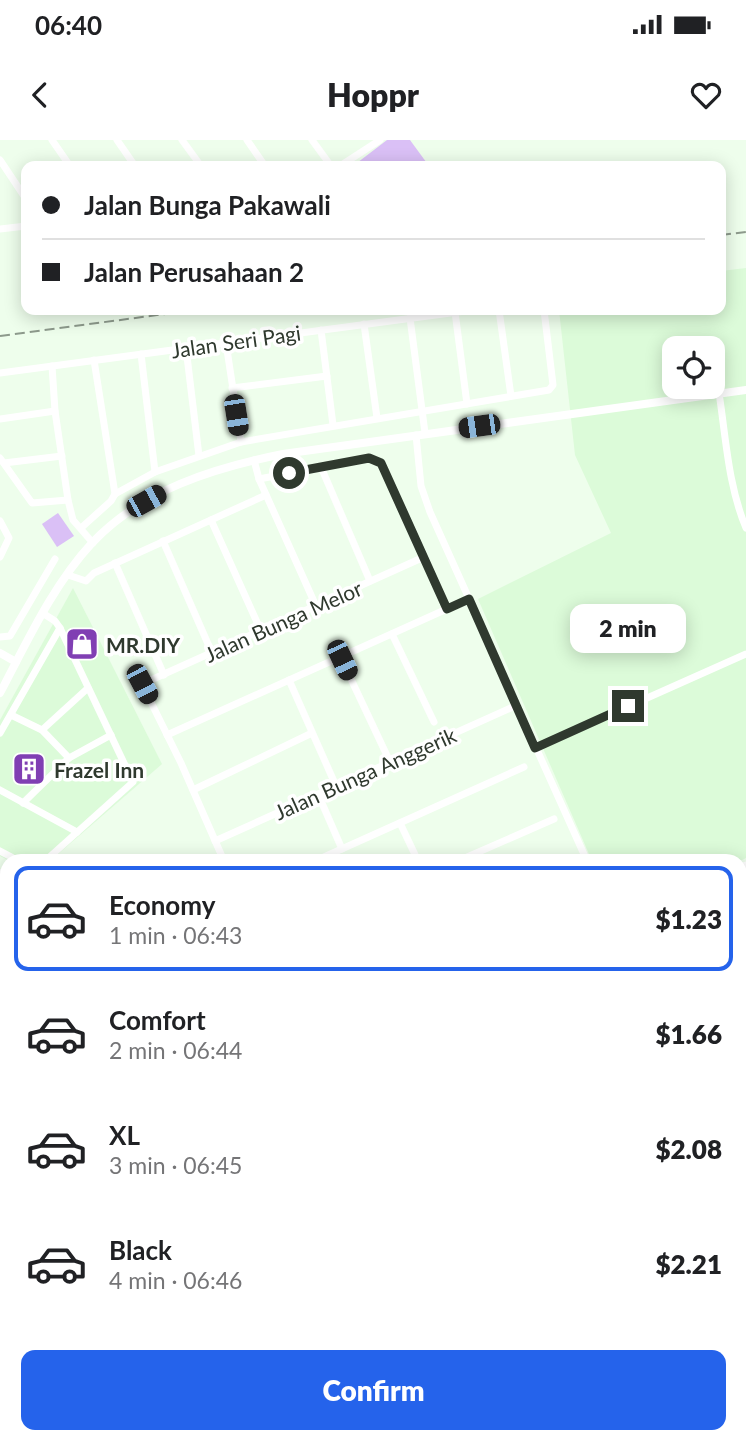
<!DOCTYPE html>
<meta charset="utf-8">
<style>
:root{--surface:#fff;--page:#f6f6f6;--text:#202124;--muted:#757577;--line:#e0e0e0;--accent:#2563eb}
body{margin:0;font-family:Lato,sans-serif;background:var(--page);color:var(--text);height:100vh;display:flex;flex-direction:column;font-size:26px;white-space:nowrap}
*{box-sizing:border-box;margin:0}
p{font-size:23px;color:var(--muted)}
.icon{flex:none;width:38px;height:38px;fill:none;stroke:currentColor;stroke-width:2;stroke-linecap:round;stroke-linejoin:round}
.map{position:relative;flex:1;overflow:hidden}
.drawer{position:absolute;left:0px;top:714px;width:747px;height:590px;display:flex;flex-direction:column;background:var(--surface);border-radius:21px 21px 0 0;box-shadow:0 4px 18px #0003}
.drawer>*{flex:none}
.hud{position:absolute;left:21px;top:21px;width:705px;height:154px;border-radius:14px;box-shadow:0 4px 18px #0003;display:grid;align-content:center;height:154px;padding:0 21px;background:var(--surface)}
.buttons{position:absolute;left:662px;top:196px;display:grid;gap:14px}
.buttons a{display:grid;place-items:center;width:63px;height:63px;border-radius:14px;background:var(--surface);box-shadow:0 4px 18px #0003;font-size:35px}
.end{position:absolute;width:32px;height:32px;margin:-16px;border:9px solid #2f392e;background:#fff;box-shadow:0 0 0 4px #fff}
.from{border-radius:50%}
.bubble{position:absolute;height:49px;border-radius:14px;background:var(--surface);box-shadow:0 4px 18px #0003;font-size:23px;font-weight:800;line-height:49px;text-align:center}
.car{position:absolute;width:21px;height:42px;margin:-21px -10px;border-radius:9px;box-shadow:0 0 5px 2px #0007;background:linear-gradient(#222 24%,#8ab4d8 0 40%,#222 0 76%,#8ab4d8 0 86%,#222 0)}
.hud b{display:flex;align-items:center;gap:24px;height:66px;font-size:26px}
.hud b+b{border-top:2px solid var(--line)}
.hud i{width:18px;height:18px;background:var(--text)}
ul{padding:12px 0 0;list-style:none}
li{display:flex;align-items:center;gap:21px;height:105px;margin:0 14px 10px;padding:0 7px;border:4px solid transparent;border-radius:14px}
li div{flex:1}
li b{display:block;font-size:26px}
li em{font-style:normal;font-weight:800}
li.current{border-color:var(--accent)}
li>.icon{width:63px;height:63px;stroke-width:1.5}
.primary-button{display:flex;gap:14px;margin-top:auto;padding:14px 21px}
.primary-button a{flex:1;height:80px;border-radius:14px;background:var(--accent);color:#fff;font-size:28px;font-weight:800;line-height:80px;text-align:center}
.status{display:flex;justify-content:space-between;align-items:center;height:49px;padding:0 35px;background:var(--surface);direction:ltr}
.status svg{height:19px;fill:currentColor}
header{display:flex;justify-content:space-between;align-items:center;height:91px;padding:0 21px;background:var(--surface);font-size:32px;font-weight:800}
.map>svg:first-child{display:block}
</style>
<div class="status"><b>06:40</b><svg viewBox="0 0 49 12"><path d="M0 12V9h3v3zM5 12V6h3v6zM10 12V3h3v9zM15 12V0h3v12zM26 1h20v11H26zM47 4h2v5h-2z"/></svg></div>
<header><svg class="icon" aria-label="back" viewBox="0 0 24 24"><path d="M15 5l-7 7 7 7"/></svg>Hoppr<svg class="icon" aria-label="heart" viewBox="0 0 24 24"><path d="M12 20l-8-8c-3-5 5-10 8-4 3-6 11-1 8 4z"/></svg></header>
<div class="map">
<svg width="746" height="1303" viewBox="0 0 746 1303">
<rect width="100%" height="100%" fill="#eefeec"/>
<g fill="#dcfbd9" fill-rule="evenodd">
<path d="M 746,128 L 746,718 L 740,721 L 592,721 L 478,459 L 611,393 L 575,315 L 559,170 L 721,170 L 721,131 ZM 674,208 L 712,208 L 712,247 L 674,247 Z"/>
<path d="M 73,448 L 162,624 L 50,721 L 10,721 L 0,716 L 0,580 Z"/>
</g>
<g fill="#dac0f6">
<path d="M 387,0 L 410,0 L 429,26 L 353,26 Z"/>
<path d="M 58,373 L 74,396 L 57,407 L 42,384 Z"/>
<path d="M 742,759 L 746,766 L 746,906 L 740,896 Z"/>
<path d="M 740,1122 L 746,1125 L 746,1303 L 683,1303 L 679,1297 L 740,1297 Z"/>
<path d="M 548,1297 L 635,1297 L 638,1303 L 552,1303 Z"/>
</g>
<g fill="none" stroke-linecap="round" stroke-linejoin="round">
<path stroke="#b99ed6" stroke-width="6" d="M 740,1115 L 746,1118"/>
<g stroke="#fff" stroke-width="7">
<path d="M 52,0 L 70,26"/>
<path d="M 117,0 L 135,26"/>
<path d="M 182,0 L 201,26"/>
<path d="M 247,0 L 265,26"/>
<path d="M 312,0 L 331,26"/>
<path d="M 0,20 L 26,59"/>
<path d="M 340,26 L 380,0"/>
<path d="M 0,89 L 26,86"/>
<path d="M 499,170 L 511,256"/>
<path d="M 455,172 L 467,264"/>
<path d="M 410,178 L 425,293"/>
<path d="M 364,184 L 377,278"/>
<path d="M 321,190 L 333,285"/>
<path d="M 226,203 L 241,302"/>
<path d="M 186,208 L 199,316"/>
<path d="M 141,214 L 155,332"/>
<path d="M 94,220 L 115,354"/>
<path d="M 52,226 L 55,271 L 68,360 L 73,380 L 93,403"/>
<path d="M 0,233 L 473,170"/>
<path d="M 232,248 L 327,236"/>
<path d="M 719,253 C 726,298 728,345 746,388"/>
<path d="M 0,279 L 55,271"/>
<path d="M 416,295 L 421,346 L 430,372 L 587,721"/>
<path d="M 0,318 L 32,363 L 68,360"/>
<path d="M 254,320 L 259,339 L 316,466"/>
<path d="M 4,323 L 62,316"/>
<path d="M 321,327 L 370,441"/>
<path d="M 259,339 L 369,318 L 381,323 L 447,469"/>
<path d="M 211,380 L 261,491"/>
<path d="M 0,381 L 9,398 L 0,417"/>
<path d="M 81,388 L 111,361 L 115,354 L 155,332 L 241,302 L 549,250 L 553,245 L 544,170"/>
<path d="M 163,401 L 212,513"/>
<path d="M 115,423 L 164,535"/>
<path d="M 68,435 L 86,441 L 94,433 L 266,355"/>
<path d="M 44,474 L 55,481 L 60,488 L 133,642 L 45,721"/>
<path d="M 392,494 L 434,582"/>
<path d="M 0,497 L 10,496 L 55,419"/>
<path d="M 342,520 L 390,622"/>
<path d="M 289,540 L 336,646"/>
<path d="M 11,575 L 42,590 L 69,618"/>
<path d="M 42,590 L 88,548"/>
<path d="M 0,593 L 60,488"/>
<path d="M 167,595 L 469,459"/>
<path d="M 535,608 L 746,514"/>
<path d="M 0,650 L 77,692"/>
<path d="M 193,650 L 312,593"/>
<path d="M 318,654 L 342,709"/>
<path d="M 23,663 L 69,618 L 111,595"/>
<path d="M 400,683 L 418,721"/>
<path d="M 215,701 L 515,566"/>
<path d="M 0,711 L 19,721"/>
<path d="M 224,721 L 181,623 L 142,544 L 424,417"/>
<path d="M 315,721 L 524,627"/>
<path d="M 458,721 L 554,679"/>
<path d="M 740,727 L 746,725"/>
<path d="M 0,766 L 7,770"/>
<path d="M 0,829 L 7,833"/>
<path d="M 0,955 L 7,975"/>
<path d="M 0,1025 L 7,1021"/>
<path d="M 0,1066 L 7,1062"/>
<path d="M 740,1119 L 746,1122"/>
<path d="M 101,1297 L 105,1303"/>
<path d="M 173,1297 L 177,1303"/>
<path d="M 243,1297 L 247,1303"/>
<path d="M 361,1297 L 365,1303"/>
<path d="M 55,1303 L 64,1297"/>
</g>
<g stroke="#fff" stroke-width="8">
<path d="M 0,513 L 16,522"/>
<path d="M 0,553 C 27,502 53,445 92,403 C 142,350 213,328 283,314 L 746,250"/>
<path d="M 0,812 L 7,798"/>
</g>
<g stroke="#fff" stroke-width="10">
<path d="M 0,734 L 7,737"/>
<path d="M 0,743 L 7,747"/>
<path d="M 481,1297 L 483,1303"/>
</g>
<g stroke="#fff" stroke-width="10">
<path d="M 740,748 L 746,746"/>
<path d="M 0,1091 L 7,1088"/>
</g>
<g stroke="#8d9a8c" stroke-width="2" stroke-dasharray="10 5" stroke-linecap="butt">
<path d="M 721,95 L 746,92"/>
<path d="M 0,196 L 195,170"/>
</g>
</g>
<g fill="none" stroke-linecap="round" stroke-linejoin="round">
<path stroke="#2f392e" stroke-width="9" d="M 289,333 L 369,318 L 381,323 L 447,469 L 469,459 L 535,608 L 628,566"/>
</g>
<defs>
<symbol id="shop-square" viewBox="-11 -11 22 22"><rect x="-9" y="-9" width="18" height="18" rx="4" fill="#803fb3" stroke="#fff"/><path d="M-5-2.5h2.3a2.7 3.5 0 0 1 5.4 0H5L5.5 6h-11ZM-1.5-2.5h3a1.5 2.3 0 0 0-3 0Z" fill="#fff"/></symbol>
<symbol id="building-square" viewBox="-11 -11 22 22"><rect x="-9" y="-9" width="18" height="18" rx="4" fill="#803fb3" stroke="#fff"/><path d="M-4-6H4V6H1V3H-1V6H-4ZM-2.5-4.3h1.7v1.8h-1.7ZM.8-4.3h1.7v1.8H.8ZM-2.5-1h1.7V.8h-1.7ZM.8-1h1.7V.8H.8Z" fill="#fff"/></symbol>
</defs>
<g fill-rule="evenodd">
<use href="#shop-square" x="63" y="485" width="38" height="38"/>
<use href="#building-square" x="10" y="610" width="38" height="38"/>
</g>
<g text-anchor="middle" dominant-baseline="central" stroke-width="7" stroke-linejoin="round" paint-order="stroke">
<g font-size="21" fill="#2f392e" stroke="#fff">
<text transform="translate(236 201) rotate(-8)">Jalan Seri Pagi</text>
<text transform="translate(283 481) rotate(-24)">Jalan Bunga Melor</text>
<text transform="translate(365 633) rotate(-24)">Jalan Bunga Anggerik</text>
</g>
<g font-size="21" font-weight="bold" fill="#2f392e" stroke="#fff" text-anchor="start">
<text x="106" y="504">MR.DIY</text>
<text x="54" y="629">Frazel Inn</text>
</g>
</g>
</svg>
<div class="buttons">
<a><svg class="icon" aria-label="locate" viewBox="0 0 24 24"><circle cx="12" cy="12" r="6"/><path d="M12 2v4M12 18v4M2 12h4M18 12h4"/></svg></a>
</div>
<i class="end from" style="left:289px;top:333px"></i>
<i class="end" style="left:628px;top:566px"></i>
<div class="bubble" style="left:570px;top:464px;width:116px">2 min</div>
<i class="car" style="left:236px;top:275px;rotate:171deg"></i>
<i class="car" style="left:479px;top:286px;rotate:262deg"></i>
<i class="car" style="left:146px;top:361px;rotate:61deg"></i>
<i class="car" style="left:342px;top:520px;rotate:155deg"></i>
<i class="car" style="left:142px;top:544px;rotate:152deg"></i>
<div class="hud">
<b><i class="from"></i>Jalan Bunga Pakawali</b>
<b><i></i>Jalan Perusahaan 2</b>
</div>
<section class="drawer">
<ul>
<li class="current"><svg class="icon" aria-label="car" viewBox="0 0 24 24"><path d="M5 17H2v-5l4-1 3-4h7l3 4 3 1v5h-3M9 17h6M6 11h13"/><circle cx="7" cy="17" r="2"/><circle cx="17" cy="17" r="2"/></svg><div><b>Economy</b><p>1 min · 06:43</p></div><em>$1.23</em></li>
<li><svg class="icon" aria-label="car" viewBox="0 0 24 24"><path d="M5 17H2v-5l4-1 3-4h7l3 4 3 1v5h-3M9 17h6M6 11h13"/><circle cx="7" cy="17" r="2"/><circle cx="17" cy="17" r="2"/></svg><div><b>Comfort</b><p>2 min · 06:44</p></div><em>$1.66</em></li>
<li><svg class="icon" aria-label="car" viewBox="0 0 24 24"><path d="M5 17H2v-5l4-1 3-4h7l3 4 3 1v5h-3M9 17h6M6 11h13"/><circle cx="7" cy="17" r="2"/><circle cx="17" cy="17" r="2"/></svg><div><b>XL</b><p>3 min · 06:45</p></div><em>$2.08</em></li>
<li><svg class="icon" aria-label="car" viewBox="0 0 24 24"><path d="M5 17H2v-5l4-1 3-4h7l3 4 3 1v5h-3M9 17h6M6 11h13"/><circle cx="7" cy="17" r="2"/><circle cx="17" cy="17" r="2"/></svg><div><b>Black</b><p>4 min · 06:46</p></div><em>$2.21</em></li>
</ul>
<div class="primary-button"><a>Confirm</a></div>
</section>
</div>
